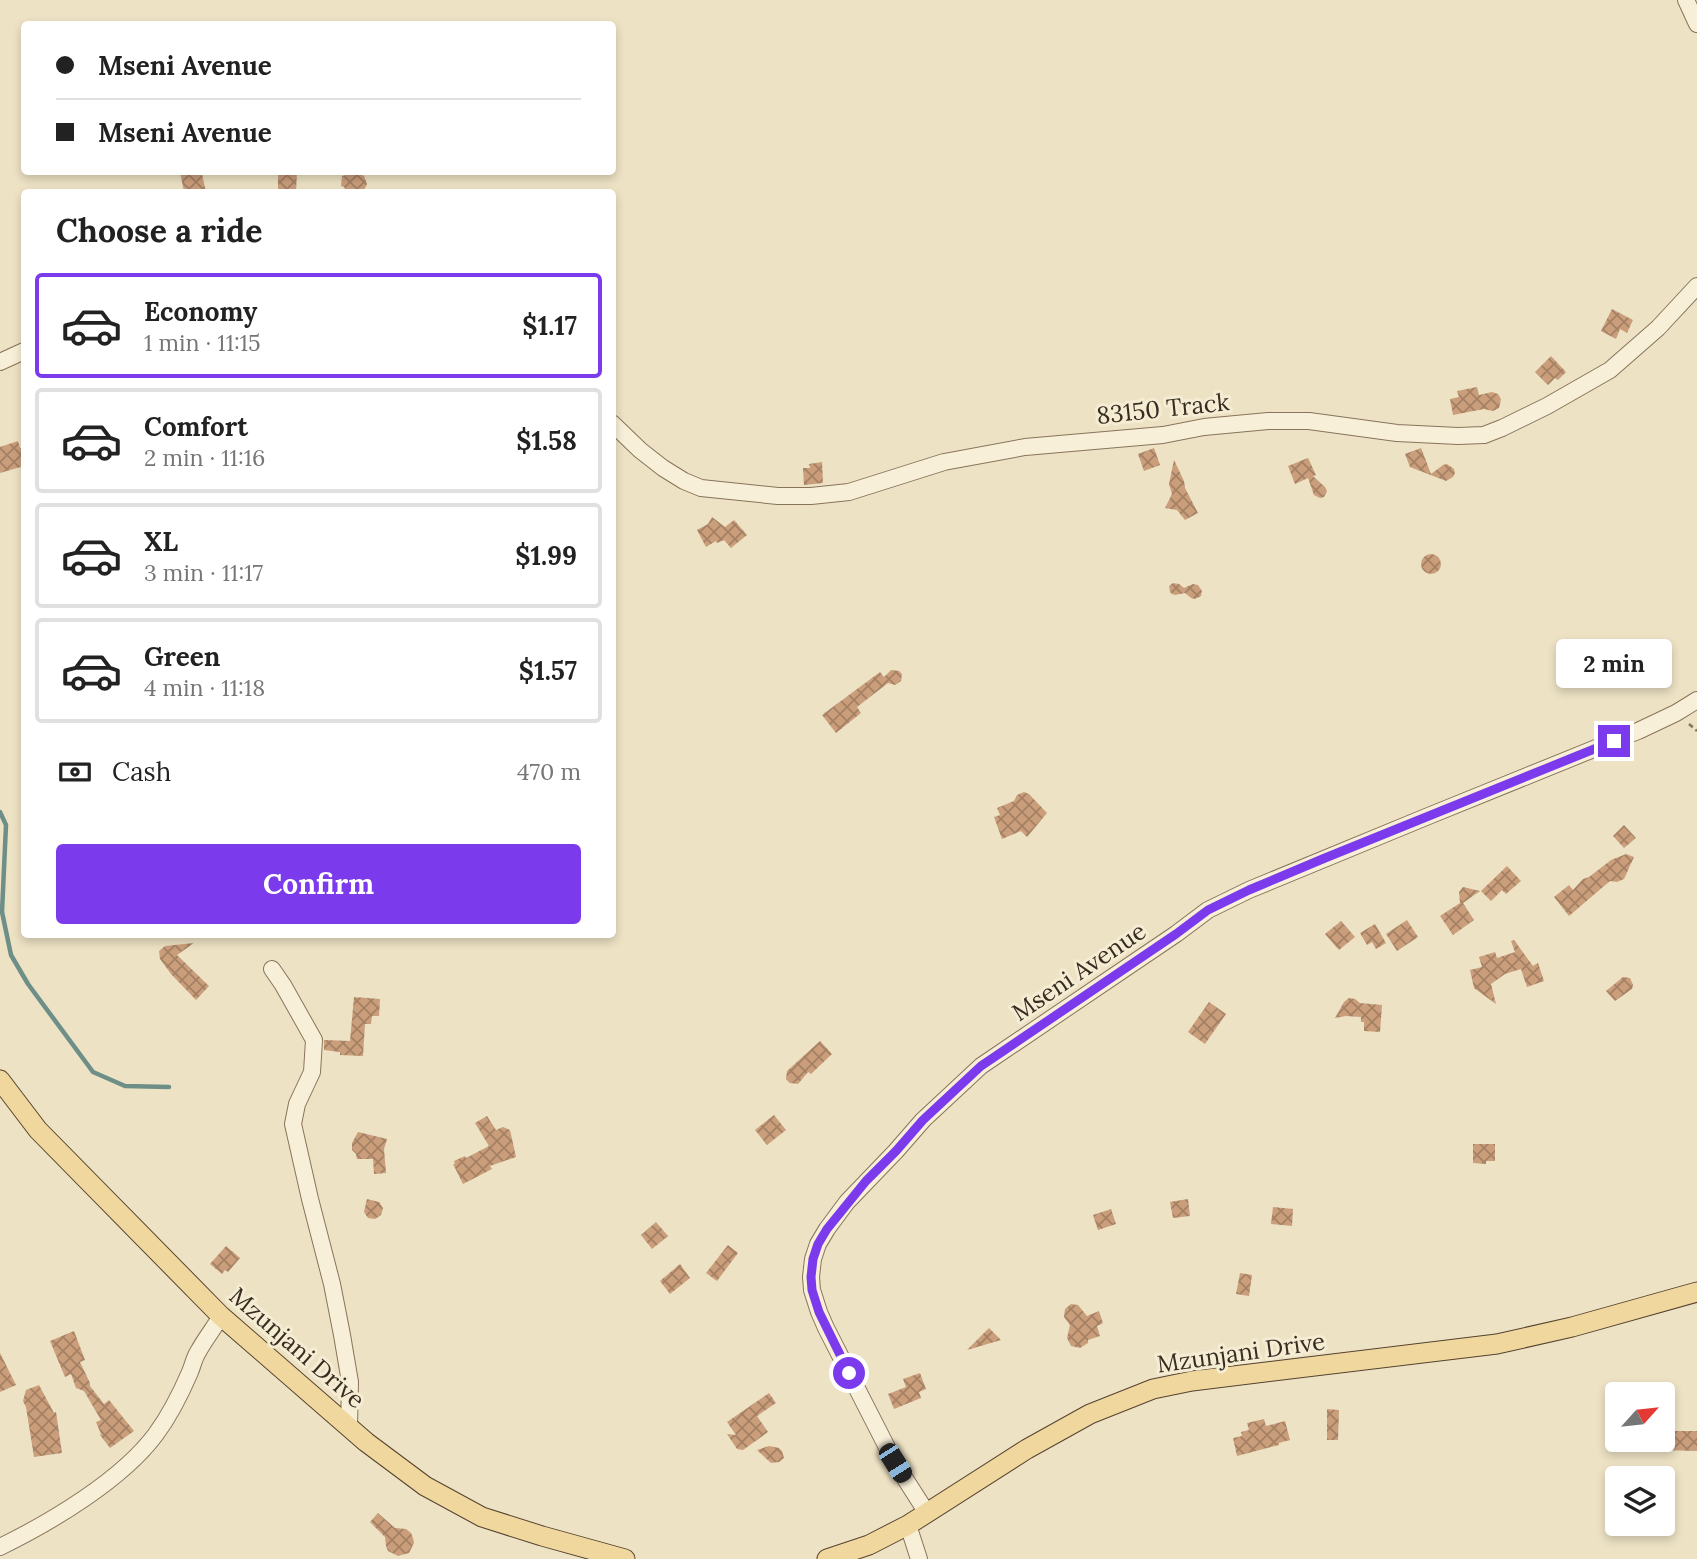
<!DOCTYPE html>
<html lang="en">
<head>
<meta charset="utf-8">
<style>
  body { margin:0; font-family:Lora,serif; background:#f2f2f2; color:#222; height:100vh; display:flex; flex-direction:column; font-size:26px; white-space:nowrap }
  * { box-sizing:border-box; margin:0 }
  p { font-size:23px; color:#767676 }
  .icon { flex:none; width:38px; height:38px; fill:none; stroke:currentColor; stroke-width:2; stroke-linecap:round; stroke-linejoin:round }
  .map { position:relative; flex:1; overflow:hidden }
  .panel { position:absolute; left:21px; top:189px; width:595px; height:749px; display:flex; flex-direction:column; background:#fff; border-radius:7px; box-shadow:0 4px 10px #0003 }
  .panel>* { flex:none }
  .banner { position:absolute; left:21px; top:21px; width:595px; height:154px; border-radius:7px; box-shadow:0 4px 10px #0003; display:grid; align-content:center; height:154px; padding:0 35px; background:#fff }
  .needle { width:46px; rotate:63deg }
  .tools { position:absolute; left:1605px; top:1382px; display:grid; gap:14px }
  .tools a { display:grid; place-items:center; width:70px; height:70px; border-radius:7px; background:#fff; box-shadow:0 4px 10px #0003; font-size:35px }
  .end { position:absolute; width:32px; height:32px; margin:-16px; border:9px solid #7c3aed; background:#fff; box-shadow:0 0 0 4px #fff }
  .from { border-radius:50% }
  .bubble { position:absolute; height:49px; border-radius:7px; background:#fff; box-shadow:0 4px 10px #0003; font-size:23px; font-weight:800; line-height:49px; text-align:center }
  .car { position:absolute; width:21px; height:42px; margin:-21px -10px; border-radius:9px; box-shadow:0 0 5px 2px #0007; background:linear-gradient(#222 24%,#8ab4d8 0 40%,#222 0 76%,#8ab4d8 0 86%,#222 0) }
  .banner b { display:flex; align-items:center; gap:24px; height:66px; font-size:26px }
  .banner b+b { border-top:2px solid #e0e0e0 }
  .banner i { width:18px; height:18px; background:#222 }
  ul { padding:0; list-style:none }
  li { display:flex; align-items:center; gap:21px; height:105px; margin:0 14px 10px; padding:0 21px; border:4px solid #e0e0e0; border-radius:7px }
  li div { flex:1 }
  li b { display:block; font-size:26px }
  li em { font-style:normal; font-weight:800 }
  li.on { border-color:#7c3aed }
  li>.icon { width:63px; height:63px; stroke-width:1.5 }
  h2 { padding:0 35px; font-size:32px; line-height:84px }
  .pay { display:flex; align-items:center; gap:18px; height:77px; padding:0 35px; font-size:26px }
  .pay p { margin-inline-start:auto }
  .button { display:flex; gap:14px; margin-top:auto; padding:14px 35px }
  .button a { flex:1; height:80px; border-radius:7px; background:#7c3aed; color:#fff; font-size:28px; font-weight:800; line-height:80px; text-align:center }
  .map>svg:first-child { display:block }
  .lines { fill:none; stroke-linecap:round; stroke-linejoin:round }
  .stream { stroke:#6d8f87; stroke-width:4.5 }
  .building { fill:url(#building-cross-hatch) }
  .minor-casing { stroke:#88745b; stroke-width:18 }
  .major-casing { stroke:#55422f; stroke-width:21 }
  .path { stroke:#88745b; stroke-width:2.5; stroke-dasharray:5 3.5; stroke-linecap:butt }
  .minor { stroke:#f8efd8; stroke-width:16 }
  .major { stroke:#efd79d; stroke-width:19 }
  .route { stroke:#7c3aed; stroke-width:9 }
  .labels { text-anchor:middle; stroke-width:6; stroke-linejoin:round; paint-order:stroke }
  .street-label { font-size:24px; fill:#382b1f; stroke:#f5ecd4 }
</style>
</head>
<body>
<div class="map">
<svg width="1697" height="1559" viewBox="0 0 1697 1559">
  <defs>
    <pattern id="building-cross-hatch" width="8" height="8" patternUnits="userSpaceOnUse" patternTransform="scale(1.75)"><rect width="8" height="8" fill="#ca9e7b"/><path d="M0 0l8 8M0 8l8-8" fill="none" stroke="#a58164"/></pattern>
  </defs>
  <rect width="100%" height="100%" fill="#ede2c4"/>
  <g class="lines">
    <polyline class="stream" points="0,812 6,825 2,912 11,955 28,984 93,1072 125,1086 169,1087"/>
  </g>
  <g class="building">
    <polygon points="180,172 199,172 199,175 202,174 206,192 184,192"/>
    <polygon points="278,172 297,172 296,192 278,192"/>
    <polygon points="357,172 364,176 367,184 363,192 347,192 344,187 341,186 342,176"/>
    <polygon points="1612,309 1633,320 1627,333 1620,329 1616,339 1601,331"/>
    <polygon points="1551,356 1566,372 1558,380 1555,378 1548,385 1535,372"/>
    <polygon points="1477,387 1479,395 1492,392 1498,394 1501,399 1499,408 1493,411 1484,409 1453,415 1450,399 1459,397 1457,391"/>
    <polygon points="18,441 20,448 24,447 24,466 0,473 0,447"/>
    <polygon points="1154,448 1160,465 1144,471 1138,454"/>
    <polygon points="1421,448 1431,474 1443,465 1447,464 1454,469 1455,473 1453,477 1446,481 1410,467 1405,454"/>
    <polygon points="1308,458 1316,475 1313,476 1325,487 1327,491 1324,497 1320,498 1314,495 1308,478 1295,484 1288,466"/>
    <polygon points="1174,460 1184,481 1185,488 1198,513 1185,520 1177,510 1165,508 1172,494 1169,484"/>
    <polygon points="822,462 823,483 804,485 803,468 810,468 809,464"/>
    <polygon points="712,517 725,527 734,520 747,535 731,548 724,540 717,543 716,541 706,547 697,530 708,524"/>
    <circle cx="1431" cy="564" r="10"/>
    <polygon points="1173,583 1179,584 1184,588 1193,584 1198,585 1202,591 1201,596 1195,599 1191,598 1185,593 1175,595 1172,594 1170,592 1169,586"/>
    <polygon points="891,670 899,671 902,674 901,681 895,685 888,683 857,707 861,713 836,733 822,715 880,672 884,677"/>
    <polygon points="1024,792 1029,794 1047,813 1027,837 1021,831 1002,839 994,817 1000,815 997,808 1014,801 1017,795"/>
    <polygon points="1624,825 1636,838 1624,848 1613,836"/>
    <polygon points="1626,854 1634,857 1624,879 1617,882 1610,881 1569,916 1554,897 1569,885 1573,890 1583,879 1589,877 1611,860"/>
    <polygon points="1507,866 1521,881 1506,894 1502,890 1491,901 1481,891"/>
    <polygon points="1463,887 1480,891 1463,903 1474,920 1453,935 1440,916 1460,903 1459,892"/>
    <polygon points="1407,920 1418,937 1397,951 1386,934"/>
    <polygon points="1341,921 1355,937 1339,950 1325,934"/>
    <polygon points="1375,924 1386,943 1376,949 1372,942 1367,945 1360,933"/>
    <polygon points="1514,940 1533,966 1538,963 1544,981 1527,987 1521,969 1505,974 1491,984 1496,1004 1474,988 1470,970 1482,967 1479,957 1495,952 1497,958 1515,952 1511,941"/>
    <polygon points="194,943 177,955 209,986 196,1000 171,974 160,959 159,951 165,946"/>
    <polygon points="1623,977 1630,978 1633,985 1632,989 1615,1001 1606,991"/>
    <polygon points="354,997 380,999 379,1016 372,1016 371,1024 365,1024 363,1056 340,1055 340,1052 324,1050 324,1040 350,1041"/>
    <polygon points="1349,998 1355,999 1360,1003 1382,1005 1380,1032 1364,1031 1364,1022 1361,1022 1361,1017 1346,1016 1335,1018 1344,1002"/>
    <polygon points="1209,1002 1226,1014 1205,1044 1188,1032"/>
    <polygon points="820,1041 832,1054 811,1074 808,1072 798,1084 790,1083 786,1079 787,1071"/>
    <polygon points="774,1115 786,1130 767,1145 755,1130"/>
    <polygon points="487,1116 496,1130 503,1127 510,1130 516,1157 490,1166 492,1169 463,1184 453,1164 455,1164 454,1161 465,1156 466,1158 489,1146 475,1123"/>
    <polygon points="358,1132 387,1139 384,1149 386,1173 374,1174 373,1159 357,1159 356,1154 352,1150 352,1143"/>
    <polygon points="1473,1144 1495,1144 1495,1161 1486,1161 1486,1164 1473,1163"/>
    <polygon points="367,1199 379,1202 383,1208 381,1215 375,1219 368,1218 364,1212"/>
    <polygon points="1188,1199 1190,1216 1173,1218 1170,1202"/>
    <polygon points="1273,1207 1293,1209 1292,1226 1271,1224"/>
    <polygon points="1111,1209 1116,1224 1098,1230 1093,1215"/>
    <polygon points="656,1222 668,1236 652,1249 641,1235"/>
    <polygon points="728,1245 738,1253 717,1281 706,1273"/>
    <polygon points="226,1246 240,1258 228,1272 225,1270 222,1274 210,1264"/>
    <polygon points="680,1264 690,1278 670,1294 660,1281"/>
    <polygon points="1240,1273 1252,1275 1249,1296 1236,1294"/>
    <polygon points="1071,1304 1078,1305 1087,1316 1099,1311 1103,1323 1097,1326 1100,1336 1088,1340 1088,1343 1080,1348 1071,1346 1067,1338 1070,1325 1064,1317 1065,1309"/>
    <polygon points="989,1328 1001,1340 967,1350"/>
    <polygon points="74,1331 85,1360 80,1362 90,1383 90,1386 104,1404 109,1400 134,1431 110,1448 100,1435 101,1434 96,1422 101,1420 84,1391 76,1388 71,1374 65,1377 50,1341"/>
    <polygon points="0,1353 16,1385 0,1392"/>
    <polygon points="920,1373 926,1389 919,1392 921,1398 894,1409 888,1394 906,1387 903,1379"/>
    <polygon points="39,1385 54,1413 56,1412 62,1453 34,1457 26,1407 23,1401 26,1390"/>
    <polygon points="769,1393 776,1403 757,1416 768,1432 743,1450 737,1449 727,1434 736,1435 727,1422"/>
    <polygon points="1327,1409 1339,1410 1338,1440 1327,1440"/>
    <polygon points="1264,1419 1266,1426 1285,1421 1290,1440 1279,1443 1279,1445 1237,1456 1233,1438 1242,1436 1241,1432 1249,1430 1247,1423"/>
    <polygon points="1662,1431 1697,1431 1697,1451 1662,1450"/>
    <polygon points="769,1446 779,1448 782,1451 784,1458 779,1462 771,1463 757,1450"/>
    <polygon points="378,1513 395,1528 406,1529 411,1533 413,1538 414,1543 409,1553 398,1556 388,1551 386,1546 385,1537 370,1522"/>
  </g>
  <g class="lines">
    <defs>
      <g id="minor">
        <polyline points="1686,0 1697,24"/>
        <polyline points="0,362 24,351"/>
        <polyline points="612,423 640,450 663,468 684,481 701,488 778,496 811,496 849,492 944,462 1025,447 1163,435 1204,427 1268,421 1309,421 1397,433 1458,436 1484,435 1502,428 1547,406 1610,370 1658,328 1697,286"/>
        <polyline points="272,969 283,985 314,1040 312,1072 297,1104 293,1124 310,1199 332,1284 342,1335 350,1382 349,1427"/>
        <polyline points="927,1513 895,1463 826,1328 819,1312 812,1290 811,1277 813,1259 818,1244 827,1229 847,1202 896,1151 923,1120 981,1066 1176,934 1208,910 1249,890 1426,817 1638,731 1676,713 1697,700"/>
        <polyline points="908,1525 919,1559"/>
        <path d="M0,1547c51,-25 122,-67 156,-113 14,-19 25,-41 34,-62 3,-7 4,-14 8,-20 7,-13 16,-24 23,-36"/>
      </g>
      <g id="major">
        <polyline points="0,1080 38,1130 221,1316 366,1442 425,1486 482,1517 542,1536 625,1559"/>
        <polyline points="827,1559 869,1545 908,1525 1027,1449 1090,1414 1153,1389 1192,1381 1497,1344 1572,1327 1697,1292"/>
      </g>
    </defs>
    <use href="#minor" class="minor-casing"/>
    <use href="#major" class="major-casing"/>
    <polyline class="path" points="1689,724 1697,731"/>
    <use href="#minor" class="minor"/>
    <use href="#major" class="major"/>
  </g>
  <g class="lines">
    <polyline class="route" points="849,1373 819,1312 812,1290 811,1277 813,1259 818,1244 827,1229 866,1181 896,1151 923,1120 981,1066 1176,934 1208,910 1249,890 1325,858 1614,741"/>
  </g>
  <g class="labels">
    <g class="street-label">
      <text transform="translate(1163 409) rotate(-6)" y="8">83150 Track</text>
      <text transform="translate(1079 972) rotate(-34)" y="8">Mseni Avenue</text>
      <text transform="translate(297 1348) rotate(41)" y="8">Mzunjani Drive</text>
      <text transform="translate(1241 1353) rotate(-8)" y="8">Mzunjani Drive</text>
    </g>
  </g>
</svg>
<div class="tools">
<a><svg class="needle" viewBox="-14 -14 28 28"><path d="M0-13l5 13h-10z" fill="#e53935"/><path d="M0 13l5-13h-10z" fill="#767676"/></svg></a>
<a><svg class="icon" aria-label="layers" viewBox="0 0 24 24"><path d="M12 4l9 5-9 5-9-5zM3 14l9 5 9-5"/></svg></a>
</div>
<i class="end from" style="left:849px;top:1373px"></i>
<i class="end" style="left:1614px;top:741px"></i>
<div class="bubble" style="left:1556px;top:639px;width:116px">2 min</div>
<i class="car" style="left:895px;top:1463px;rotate:148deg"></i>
<div class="banner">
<b><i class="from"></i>Mseni Avenue</b>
<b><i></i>Mseni Avenue</b>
</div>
<section class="panel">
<h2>Choose a ride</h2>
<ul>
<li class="on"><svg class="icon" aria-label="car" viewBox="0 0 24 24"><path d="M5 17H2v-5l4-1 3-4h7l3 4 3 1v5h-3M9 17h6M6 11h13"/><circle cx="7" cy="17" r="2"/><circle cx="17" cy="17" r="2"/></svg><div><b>Economy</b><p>1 min · 11:15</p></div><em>$1.17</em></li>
<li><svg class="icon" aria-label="car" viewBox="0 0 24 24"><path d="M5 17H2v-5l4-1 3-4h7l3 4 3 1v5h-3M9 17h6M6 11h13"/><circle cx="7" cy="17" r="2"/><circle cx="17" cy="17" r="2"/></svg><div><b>Comfort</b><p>2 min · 11:16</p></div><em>$1.58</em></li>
<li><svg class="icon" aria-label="car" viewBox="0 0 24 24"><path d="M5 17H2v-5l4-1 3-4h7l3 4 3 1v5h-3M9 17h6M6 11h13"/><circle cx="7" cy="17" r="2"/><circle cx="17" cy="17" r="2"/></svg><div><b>XL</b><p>3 min · 11:17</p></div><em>$1.99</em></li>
<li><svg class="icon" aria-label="car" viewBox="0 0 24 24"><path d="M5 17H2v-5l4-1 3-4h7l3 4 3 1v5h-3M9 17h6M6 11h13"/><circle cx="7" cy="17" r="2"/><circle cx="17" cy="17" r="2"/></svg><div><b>Green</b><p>4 min · 11:18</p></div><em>$1.57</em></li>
</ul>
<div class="pay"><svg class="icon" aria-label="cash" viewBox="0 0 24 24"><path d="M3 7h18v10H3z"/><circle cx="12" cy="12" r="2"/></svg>Cash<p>470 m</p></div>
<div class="button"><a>Confirm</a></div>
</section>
</div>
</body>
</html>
